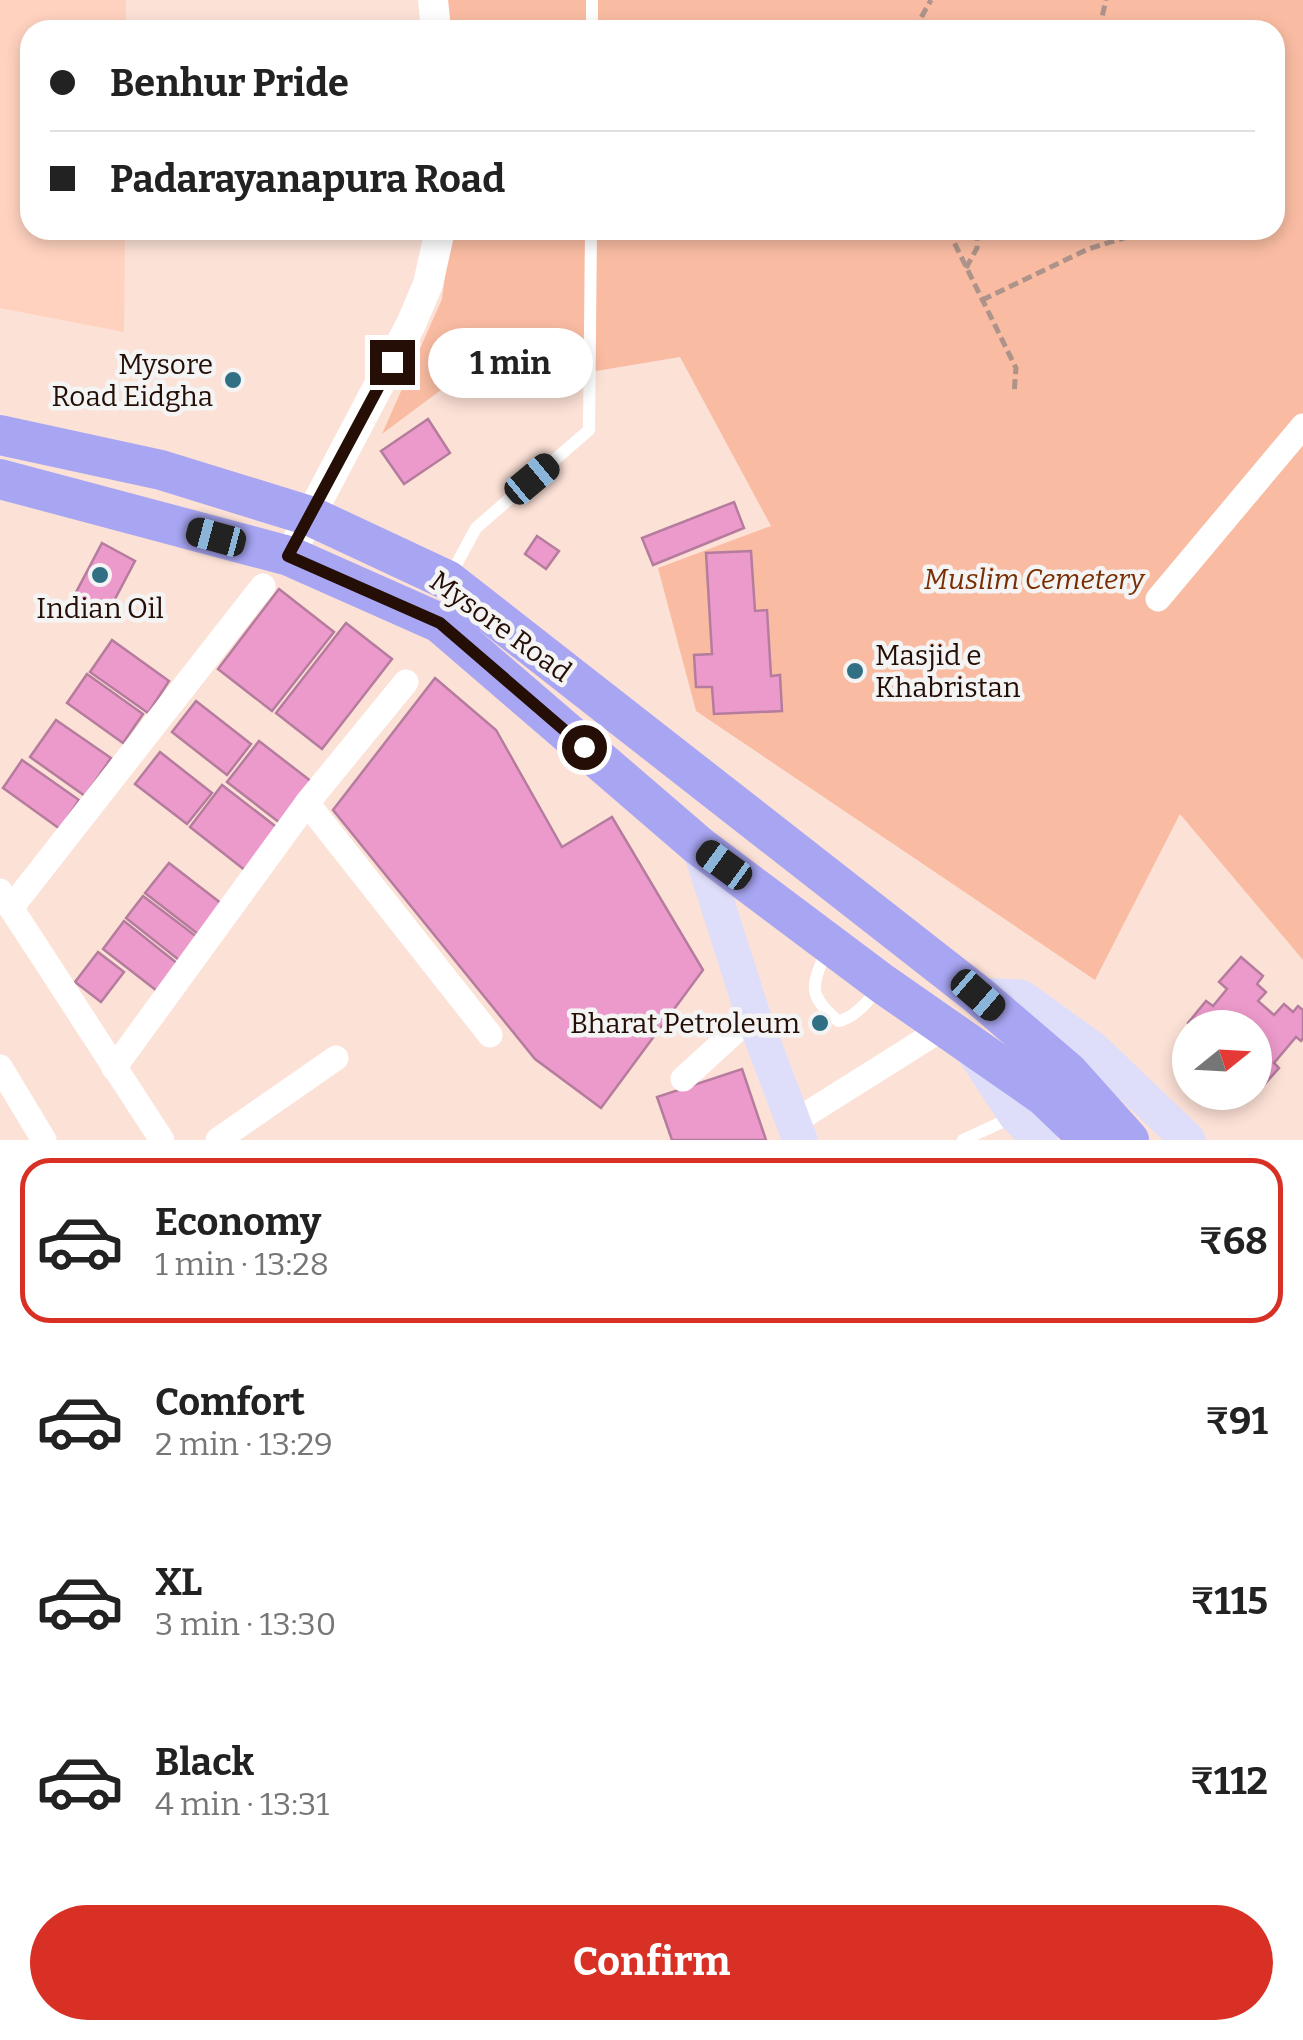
<!DOCTYPE html>
<html lang="en">
<head>
<meta charset="utf-8">
<style>
  body { margin:0; font-family:Bitter,serif; background:#f6f6f6; color:#222; height:100vh; display:flex; flex-direction:column; font-size:38px; white-space:nowrap }
  * { box-sizing:border-box; margin:0 }
  p { font-size:32px; color:#767676 }
  .icon { flex:none; width:55px; height:55px; fill:none; stroke:currentColor; stroke-width:2; stroke-linecap:round; stroke-linejoin:round }
  .map { position:relative; height:1140px; overflow:hidden }
  .sheet { display:flex; flex-direction:column; background:#fff; flex:1 }
  .sheet>* { flex:none }
  .hud { position:absolute; left:20px; top:20px; width:1265px; height:220px; border-radius:30px; box-shadow:0 5px 15px #0003; display:grid; align-content:center; height:220px; padding:0 30px; background:#fff }
  .needle { width:65px; rotate:72deg }
  .controls { position:absolute; left:1172px; top:1010px; display:grid; gap:20px }
  .controls a { display:grid; place-items:center; width:100px; height:100px; border-radius:50%; background:#fff; box-shadow:0 5px 15px #0003; font-size:50px }
  .end { position:absolute; width:45px; height:45px; margin:-22px; border:12px solid #250e05; background:#fff; box-shadow:0 0 0 5px #fff }
  .from { border-radius:50% }
  .bubble { position:absolute; height:70px; border-radius:35px; background:#fff; box-shadow:0 5px 15px #0003; font-size:32px; font-weight:700; line-height:70px; text-align:center }
  .car { position:absolute; width:30px; height:60px; margin:-30px -15px; border-radius:12px; box-shadow:0 0 8px 2px #0007; background:linear-gradient(#222 24%,#8ab4d8 0 40%,#222 0 76%,#8ab4d8 0 86%,#222 0) }
  .hud b { display:flex; align-items:center; gap:35px; height:95px; font-size:38px }
  .hud b+b { border-top:2px solid #e0e0e0 }
  .hud i { width:25px; height:25px; background:#222 }
  ul { padding:18px 0 0; list-style:none }
  li { display:flex; align-items:center; gap:30px; height:165px; margin:0 20px 15px; padding:0 10px; border:5px solid transparent; border-radius:30px }
  li div { flex:1 }
  li b { display:block; font-size:38px }
  li em { font-style:normal; font-weight:700 }
  li.active { border-color:#d93025 }
  li>.icon { width:90px; height:90px; stroke-width:1.5 }
  .primary-button { display:flex; gap:20px; margin-top:auto; padding:20px 30px }
  .primary-button a { flex:1; height:115px; border-radius:60px; background:#d93025; color:#fff; font-size:40px; font-weight:700; line-height:115px; text-align:center }
  .map>svg:first-child { display:block }
  .built { fill:#ffd2bf }
  .green { fill:#f9bca2 }
  .building { fill:#ec9acb; stroke:#b57c9e; stroke-width:2.5 }
  .lines { fill:none; stroke-linecap:round; stroke-linejoin:round }
  .path { stroke:#ad9389; stroke-width:5; stroke-dasharray:10 5; stroke-linecap:butt }
  .service { stroke:#fff; stroke-width:12 }
  .minor { stroke:#fff; stroke-width:25 }
  .tertiary { stroke:#fff; stroke-width:30 }
  .secondary { stroke:#dfdefa; stroke-width:35 }
  .trunk { stroke:#a8a6f3; stroke-width:40 }
  .route { stroke:#250e05; stroke-width:12 }
  .poi-dot { fill:#316f85; stroke:#f4f4f4; stroke-width:4 }
  .labels { text-anchor:middle; stroke-width:9; stroke-linejoin:round; paint-order:stroke }
  .poi-label { font-size:28px; fill:#250e05; stroke:#f4f4f4; text-anchor:end }
  .park-label { font-size:28px; font-style:italic; fill:#7a2d02; stroke:#f4f4f4 }
  .street-label { font-size:28px; fill:#250e05; stroke:#f4f4f4 }
</style>
</head>
<body>
<div class="map">
<svg width="1303" height="1140" viewBox="0 0 1303 1140">
  <rect width="100%" height="100%" fill="#fce1d6"/>
  <polygon class="built" points="0,0 126,0 126,30 30,30 30,230 125,230 124,332 0,308"/>
  <polygon class="green" points="442,0 1303,0 1303,960 1180,814 1095,980 696,711 658,568 771,526 680,357 560,377 538,385 516,353 477,379 469,369 382,434 442,299 451,230 1275,230 1275,30 447,30"/>
  <g class="building">
    <polygon points="428,419 450,453 404,484 381,451"/>
    <polygon points="734,502 744,528 653,565 642,538"/>
    <polygon points="537,536 559,551 546,569 525,554"/>
    <polygon points="102,543 135,561 106,616 73,598"/>
    <polygon points="751,551 755,611 767,610 771,676 780,675 782,711 714,714 712,687 696,687 694,655 712,654 706,553"/>
    <polygon points="279,589 334,632 272,711 218,669"/>
    <polygon points="346,623 392,659 322,749 276,713"/>
    <polygon points="112,640 169,681 148,713 90,672"/>
    <polygon points="87,674 143,714 123,743 67,703"/>
    <polygon points="435,678 496,730 562,847 612,817 703,970 601,1108 535,1059 333,810"/>
    <polygon points="196,701 251,744 227,775 172,732"/>
    <polygon points="56,720 111,758 85,796 30,757"/>
    <polygon points="259,741 312,782 280,823 227,782"/>
    <polygon points="160,752 212,793 187,824 135,784"/>
    <polygon points="22,760 79,800 60,829 3,788"/>
    <polygon points="222,785 279,829 246,871 190,827"/>
    <polygon points="169,863 222,904 198,934 145,893"/>
    <polygon points="143,896 197,937 179,960 126,918"/>
    <polygon points="124,921 178,964 157,991 103,949"/>
    <polygon points="98,952 124,972 101,1002 75,982"/>
    <polygon points="1241,957 1263,976 1257,984 1266,992 1258,1001 1274,1015 1284,1004 1293,1012 1298,1006 1303,1010 1303,1038 1301,1041 1296,1037 1274,1063 1279,1068 1264,1085 1255,1077 1255,1028 1193,1028 1188,1023 1206,1001 1213,1006 1227,989 1219,982"/>
    <polygon points="742,1069 766,1140 672,1140 657,1097"/>
  </g>
  <g class="lines">
    <g class="path">
      <polyline points="1100,25 1110,30"/>
      <polyline points="914,30 931,0"/>
      <polyline points="1099,30 1106,0"/>
      <polyline points="948,230 1016,368 1014,394"/>
      <polyline points="966,268 977,248 977,230"/>
      <polyline points="982,300 1088,249 1150,230"/>
    </g>
    <g class="service">
      <polyline points="592,30 592,0"/>
      <polyline points="449,578 476,528 589,430 591,230"/>
      <path d="M827,950c-15,35 -21,44 11,71 18,-3 31,-22 43,-35"/>
      <polyline points="963,1140 1013,1117"/>
    </g>
    <g class="minor">
      <polyline points="1158,599 1303,426"/>
      <polyline points="307,803 490,1035"/>
      <polyline points="0,891 162,1140"/>
      <polyline points="11,908 263,586"/>
      <polyline points="0,1067 44,1140"/>
      <polyline points="114,1068 307,803 406,682"/>
      <polyline points="683,1079 753,1015"/>
      <polyline points="794,1122 945,1027"/>
      <polyline points="218,1140 336,1058"/>
    </g>
    <g class="tertiary">
      <polyline points="433,0 436,30"/>
      <polyline points="289,556 411,324 428,284 440,230"/>
    </g>
    <g class="secondary">
      <polyline points="699,846 753,1015 800,1140"/>
      <polyline points="978,995 1021,997 1093,1049 1188,1140"/>
      <polyline points="972,1049 1016,1116 1040,1140"/>
    </g>
    <g class="trunk">
      <polyline points="0,435 161,470 310,516 447,580 978,995 1069,1073 1129,1140"/>
      <polyline points="0,479 289,556 440,623 699,846 883,984 1044,1096 1090,1140"/>
    </g>
  </g>
  <g class="lines">
    <polyline class="route" points="392,362 288,556 440,623 584,747"/>
  </g>
  <g class="poi-dot">
    <circle cx="233" cy="380" r="10"/>
    <circle cx="100" cy="575" r="10"/>
    <circle cx="855" cy="671" r="10"/>
    <circle cx="820" cy="1023" r="10"/>
  </g>
  <g class="labels">
    <g class="poi-label">
      <text x="213" y="374">Mysore<tspan x="213" dy="32">Road Eidgha</tspan></text>
      <text x="100" y="618" text-anchor="middle">Indian Oil</text>
      <text x="875" y="665" text-anchor="start">Masjid e<tspan x="875" dy="32">Khabristan</tspan></text>
      <text x="800" y="1033">Bharat Petroleum</text>
    </g>
    <g class="park-label">
      <text x="1034" y="589">Muslim Cemetery</text>
    </g>
    <g class="street-label">
      <text transform="translate(501 626) rotate(36)" y="10">Mysore Road</text>
    </g>
  </g>
</svg>
<div class="controls">
<a><svg class="needle" viewBox="-14 -14 28 28"><path d="M0-13l5 13h-10z" fill="#e53935"/><path d="M0 13l5-13h-10z" fill="#767676"/></svg></a>
</div>
<i class="end from" style="left:584px;top:747px"></i>
<i class="end" style="left:392px;top:362px"></i>
<div class="bubble" style="left:428px;top:328px;width:165px">1 min</div>
<i class="car" style="left:532px;top:479px;rotate:50deg"></i>
<i class="car" style="left:216px;top:537px;rotate:285deg"></i>
<i class="car" style="left:724px;top:865px;rotate:306deg"></i>
<i class="car" style="left:978px;top:995px;rotate:131deg"></i>
<div class="hud">
<b><i class="from"></i>Benhur Pride</b>
<b><i></i>Padarayanapura Road</b>
</div>
</div>
<section class="sheet">
<ul>
<li class="active"><svg class="icon" aria-label="car" viewBox="0 0 24 24"><path d="M5 17H2v-5l4-1 3-4h7l3 4 3 1v5h-3M9 17h6M6 11h13"/><circle cx="7" cy="17" r="2"/><circle cx="17" cy="17" r="2"/></svg><div><b>Economy</b><p>1 min · 13:28</p></div><em>₹68</em></li>
<li><svg class="icon" aria-label="car" viewBox="0 0 24 24"><path d="M5 17H2v-5l4-1 3-4h7l3 4 3 1v5h-3M9 17h6M6 11h13"/><circle cx="7" cy="17" r="2"/><circle cx="17" cy="17" r="2"/></svg><div><b>Comfort</b><p>2 min · 13:29</p></div><em>₹91</em></li>
<li><svg class="icon" aria-label="car" viewBox="0 0 24 24"><path d="M5 17H2v-5l4-1 3-4h7l3 4 3 1v5h-3M9 17h6M6 11h13"/><circle cx="7" cy="17" r="2"/><circle cx="17" cy="17" r="2"/></svg><div><b>XL</b><p>3 min · 13:30</p></div><em>₹115</em></li>
<li><svg class="icon" aria-label="car" viewBox="0 0 24 24"><path d="M5 17H2v-5l4-1 3-4h7l3 4 3 1v5h-3M9 17h6M6 11h13"/><circle cx="7" cy="17" r="2"/><circle cx="17" cy="17" r="2"/></svg><div><b>Black</b><p>4 min · 13:31</p></div><em>₹112</em></li>
</ul>
<div class="primary-button"><a>Confirm</a></div>
</section>
</body>
</html>
